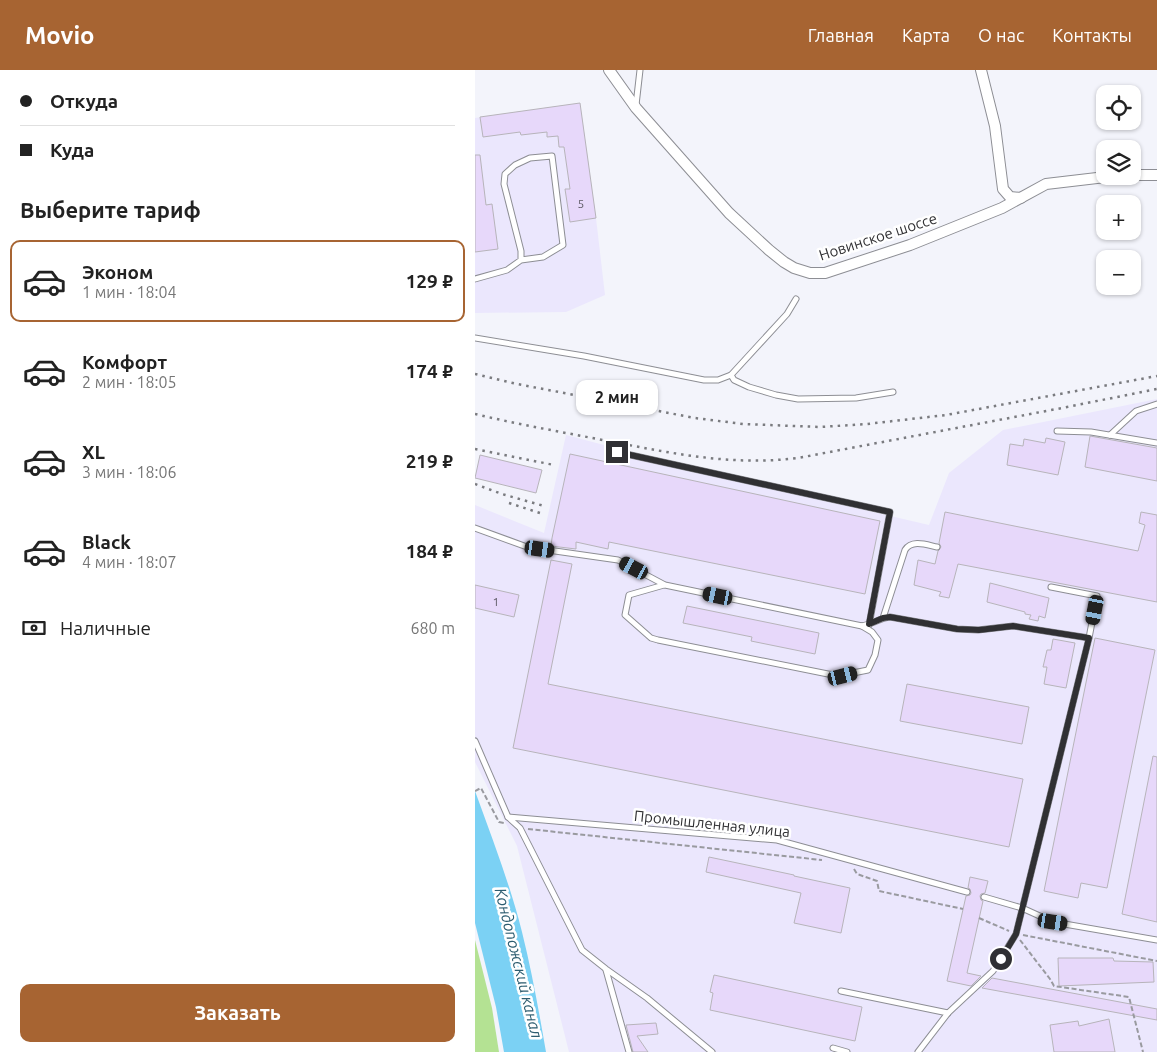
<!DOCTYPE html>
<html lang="ru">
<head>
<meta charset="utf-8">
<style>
  body { margin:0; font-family:Ubuntu,sans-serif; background:#f2f2f2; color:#222; height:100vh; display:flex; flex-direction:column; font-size:19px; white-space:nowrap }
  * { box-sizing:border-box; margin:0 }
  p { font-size:16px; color:#767676 }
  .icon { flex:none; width:28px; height:28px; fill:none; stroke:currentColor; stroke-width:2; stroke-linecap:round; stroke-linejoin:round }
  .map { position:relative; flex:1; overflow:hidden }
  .details { display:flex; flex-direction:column; background:#fff; width:475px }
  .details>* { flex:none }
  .top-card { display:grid; align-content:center; height:110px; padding:0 20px; background:#fff }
  .controls { position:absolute; left:621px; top:15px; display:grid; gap:10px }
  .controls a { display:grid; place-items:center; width:45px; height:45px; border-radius:10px; background:#fff; box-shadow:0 1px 4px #0004; font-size:25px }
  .end { position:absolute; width:22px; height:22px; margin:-11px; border:6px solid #303033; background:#fff; box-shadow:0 0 0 2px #fff }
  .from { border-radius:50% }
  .bubble { position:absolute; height:35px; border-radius:10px; background:#fff; box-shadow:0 1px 4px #0004; font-size:16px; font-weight:700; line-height:35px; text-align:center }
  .car { position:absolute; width:15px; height:30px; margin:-15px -8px; border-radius:6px; box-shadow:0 0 4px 1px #0007; background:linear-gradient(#222 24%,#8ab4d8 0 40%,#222 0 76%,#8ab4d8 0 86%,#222 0) }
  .top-card b { display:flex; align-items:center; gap:18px; height:48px; font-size:19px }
  .top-card b+b { border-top:1px solid #e0e0e0 }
  .top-card i { width:12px; height:12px; background:#222 }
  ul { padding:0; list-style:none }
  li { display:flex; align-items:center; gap:15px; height:82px; margin:0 10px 8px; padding:0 10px; border:2px solid transparent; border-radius:10px }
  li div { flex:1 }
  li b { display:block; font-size:19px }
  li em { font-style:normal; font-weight:700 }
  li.active { border-color:#a76432 }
  li>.icon { width:45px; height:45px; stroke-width:1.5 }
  h2 { padding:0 20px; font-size:22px; line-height:60px }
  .pay { display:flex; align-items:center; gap:12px; height:55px; padding:0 20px; font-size:19px }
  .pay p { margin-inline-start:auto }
  .cta { display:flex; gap:10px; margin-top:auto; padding:10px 20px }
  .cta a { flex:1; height:58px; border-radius:10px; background:#a76432; color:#fff; font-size:20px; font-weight:700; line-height:58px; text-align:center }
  header { display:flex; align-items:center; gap:30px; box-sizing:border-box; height:70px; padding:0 25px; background:#a76432; color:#fff }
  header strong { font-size:24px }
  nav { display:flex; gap:28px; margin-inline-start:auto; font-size:18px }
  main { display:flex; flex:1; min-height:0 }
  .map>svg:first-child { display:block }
  .industrial { fill:#ebe7fd }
  .green { fill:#b4e293 }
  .water { fill:#7bd1f4 }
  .building { fill:#e7d8fa; stroke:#b7b4ba }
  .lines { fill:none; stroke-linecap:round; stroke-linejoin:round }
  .service-casing { stroke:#8d8e94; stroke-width:7 }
  .minor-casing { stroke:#8d8e94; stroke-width:12 }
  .path { stroke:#999a9f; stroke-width:2; stroke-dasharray:5 2.5; stroke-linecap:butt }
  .service { stroke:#fff; stroke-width:5 }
  .minor { stroke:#fff; stroke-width:10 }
  .rail { stroke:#7a7b7f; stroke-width:2.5; stroke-dasharray:2.5 5; stroke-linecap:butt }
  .route { stroke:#303033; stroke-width:6 }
  .labels { text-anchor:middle; stroke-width:5; stroke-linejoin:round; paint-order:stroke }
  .number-label { font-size:12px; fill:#5e5a65 }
  .street-label { font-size:15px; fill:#303033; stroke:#fff }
  .water-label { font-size:16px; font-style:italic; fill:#2d5d70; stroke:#fff }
</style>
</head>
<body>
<header>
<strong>Movio</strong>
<nav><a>Главная</a><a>Карта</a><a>О нас</a><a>Контакты</a></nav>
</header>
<main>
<section class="details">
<div class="top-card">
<b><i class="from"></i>Откуда</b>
<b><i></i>Куда</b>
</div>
<h2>Выберите тариф</h2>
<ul>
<li class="active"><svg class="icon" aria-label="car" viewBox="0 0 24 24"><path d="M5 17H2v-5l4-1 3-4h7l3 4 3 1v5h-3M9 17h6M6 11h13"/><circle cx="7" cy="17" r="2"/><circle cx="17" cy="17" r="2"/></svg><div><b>Эконом</b><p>1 мин · 18:04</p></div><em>129 ₽</em></li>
<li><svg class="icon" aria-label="car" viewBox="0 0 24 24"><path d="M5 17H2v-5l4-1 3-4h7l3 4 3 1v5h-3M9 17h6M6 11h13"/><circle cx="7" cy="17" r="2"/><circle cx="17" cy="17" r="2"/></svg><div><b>Комфорт</b><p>2 мин · 18:05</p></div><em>174 ₽</em></li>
<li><svg class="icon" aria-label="car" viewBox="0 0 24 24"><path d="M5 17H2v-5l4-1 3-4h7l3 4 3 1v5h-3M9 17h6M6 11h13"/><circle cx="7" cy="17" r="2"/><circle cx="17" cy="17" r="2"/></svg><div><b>XL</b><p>3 мин · 18:06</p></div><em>219 ₽</em></li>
<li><svg class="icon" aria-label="car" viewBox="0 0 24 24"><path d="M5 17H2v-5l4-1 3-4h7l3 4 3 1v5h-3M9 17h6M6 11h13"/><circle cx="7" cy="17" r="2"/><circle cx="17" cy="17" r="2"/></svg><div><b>Black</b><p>4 мин · 18:07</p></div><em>184 ₽</em></li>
</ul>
<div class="pay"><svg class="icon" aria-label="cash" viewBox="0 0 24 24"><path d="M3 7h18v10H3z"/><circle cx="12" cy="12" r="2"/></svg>Наличные<p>680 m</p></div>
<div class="cta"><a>Заказать</a></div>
</section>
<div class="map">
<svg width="682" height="982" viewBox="0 0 682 982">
  <rect width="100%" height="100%" fill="#f3f4fb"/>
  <g class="industrial">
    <polygon points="105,33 121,148 130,225 91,242 0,243 0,48"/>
    <polygon points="682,329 682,982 94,982 42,776 0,692 0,435 69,463 91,365 270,412 454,455 474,403 528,360"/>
  </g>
  <polygon class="green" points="0,870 17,938 24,982 0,982"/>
  <path class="water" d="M0,721c17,47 35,93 47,141 10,40 17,80 24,120h-42l-8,-45 -21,-84z"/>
  <g class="building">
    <polygon points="105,33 121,148 95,152 90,119 95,119 89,77 84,77 83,66 72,67 72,62 46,65 45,62 8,67 5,47"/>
    <polygon points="0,85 5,85 11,135 17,134 23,179 0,182"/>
    <polygon points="615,366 682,378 682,411 610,397"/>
    <polygon points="571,368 590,372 583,405 532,395 535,374 548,376 549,369 570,373"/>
    <polygon points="95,384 405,451 390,524 134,472 133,479 101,472 101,479 76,476 77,468"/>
    <polygon points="5,385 67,400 61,423 0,408"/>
    <polygon points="470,442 663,481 670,455 664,453 666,442 682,445 682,532 483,494 474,528 464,526 466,522 439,515 443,490 460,494 463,481 466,477 464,473"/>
    <polygon points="76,490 97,494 73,614 548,709 534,777 38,678"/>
    <polygon points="515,513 574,528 570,548 564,546 563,551 554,549 556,545 550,544 550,542 512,532"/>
    <polygon points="0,515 44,525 39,547 0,538"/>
    <polygon points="212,536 344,563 340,584 276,571 277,567 208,553"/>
    <polygon points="620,568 680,580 632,818 606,813 603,828 569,821"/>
    <polygon points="578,569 600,573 591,618 569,614 572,597 568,597 572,580 576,580"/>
    <polygon points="432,614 554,637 547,674 425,651"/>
    <polygon points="678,686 682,687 682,852 647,844"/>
    <polygon points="234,787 319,805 319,806 375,818 366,863 319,853 326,823 231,802"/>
    <polygon points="495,807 513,811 510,823 506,824 505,826 506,830 508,831 492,903 506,906 496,916 472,911 491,826 495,825 496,823 495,819 493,818"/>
    <polygon points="583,888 638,888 639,891 678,892 679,912 584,916"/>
    <polygon points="239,905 387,937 380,971 235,940 238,923 235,922"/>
    <polygon points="517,908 682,939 682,950 507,918"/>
    <polygon points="634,949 640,982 579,982 575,955 603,951 604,956"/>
    <polygon points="181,953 183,964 162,966 173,982 158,982 151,955"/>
  </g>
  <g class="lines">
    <defs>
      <g id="service">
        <polyline points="161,35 165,0"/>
        <polyline points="0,209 32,200 46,190 68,187 88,175 77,86 55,88 40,95 30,104 29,114 46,181 46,190"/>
        <polyline points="321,229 312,244 256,305 259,310 274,317 301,325 323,329 381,328 418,322"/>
        <polyline points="0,268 109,286 229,310 243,310 256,305"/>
        <polyline points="582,361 616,362 682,373"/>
        <polyline points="635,365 661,341 682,334"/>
        <polyline points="142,382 415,442 394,555"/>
        <path d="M0,458l52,19 91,13 47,25 197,41c10,-2 18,-8 28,-9l67,12 21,1 35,-4 76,12"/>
        <polyline points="189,515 154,525 150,545 176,568 183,570 363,606 393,600 400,585 403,570 397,562 387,556"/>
        <path d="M408,548l22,-68c7,-11 22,-5 32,-3"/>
        <polyline points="0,671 33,747 45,758 107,880 131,899 172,928 237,982"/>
        <polyline points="33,747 302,770 492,822"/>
        <polyline points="509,827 547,838 578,852 682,870"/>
        <polyline points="131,900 154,982"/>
        <polyline points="366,921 473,943"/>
        <polyline points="358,978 372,982"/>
        <polyline points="443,982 473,943 518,901 541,864 614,568 622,526 576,517"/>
      </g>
      <g id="minor">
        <polyline points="134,0 161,38 254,143 294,180 309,192 319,198 335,203 350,203 435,175 527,138 571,114 639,106"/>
        <polyline points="506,0 520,56 528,119 535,127 546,128"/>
        <polyline points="658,105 682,105"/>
      </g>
    </defs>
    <use href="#service" class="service-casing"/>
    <use href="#minor" class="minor-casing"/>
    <g class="path">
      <polyline points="0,721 6,718 24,752 29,753"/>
      <polyline points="53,759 347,790"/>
      <polyline points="379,799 382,804 402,811 404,821 488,839"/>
      <polyline points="504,848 534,861"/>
      <polyline points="548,865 682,891"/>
      <polyline points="545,870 575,909 579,916 654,927 668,982"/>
    </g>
    <use href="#service" class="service"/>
    <use href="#minor" class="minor"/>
    <g class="rail">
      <polyline points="0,304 42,314 220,348 268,354 345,357 392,354 471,345 682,306"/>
      <path d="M0,344c46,11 92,19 138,28 63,12 120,24 185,16l264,-50 95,-19"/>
      <polyline points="0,379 79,395"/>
      <polyline points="0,414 27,424 69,436"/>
      <polyline points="34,433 68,444"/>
    </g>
  </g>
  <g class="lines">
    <polyline class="route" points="142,382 415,442 394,554 408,548 415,547 482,559 504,560 538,556 614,568 541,864 526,889"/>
  </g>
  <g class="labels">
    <g class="number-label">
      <text x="106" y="138">5</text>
      <text x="21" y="536">1</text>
    </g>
    <g class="street-label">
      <text transform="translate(403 167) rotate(-18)" y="5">Новинское шоссе</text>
      <text transform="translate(237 754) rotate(6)" y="5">Промышленная улица</text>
    </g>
    <g class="water-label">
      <text transform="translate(44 893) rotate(76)" y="6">Кондопожский канал</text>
    </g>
  </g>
</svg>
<div class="controls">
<a><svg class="icon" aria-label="locate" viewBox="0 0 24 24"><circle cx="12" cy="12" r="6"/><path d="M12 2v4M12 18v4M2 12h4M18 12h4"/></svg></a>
<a><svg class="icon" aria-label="layers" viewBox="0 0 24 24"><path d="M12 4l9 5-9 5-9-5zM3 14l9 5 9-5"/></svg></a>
<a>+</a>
<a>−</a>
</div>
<i class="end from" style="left:526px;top:889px"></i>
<i class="end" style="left:142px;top:382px"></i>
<div class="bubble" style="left:101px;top:310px;width:82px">2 мин</div>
<i class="car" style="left:65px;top:479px;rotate:98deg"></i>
<i class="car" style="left:159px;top:498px;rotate:298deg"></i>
<i class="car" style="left:243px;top:526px;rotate:282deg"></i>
<i class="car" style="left:620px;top:540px;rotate:191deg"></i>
<i class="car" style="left:368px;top:606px;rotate:76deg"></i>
<i class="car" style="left:578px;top:852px;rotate:99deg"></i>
</div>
</main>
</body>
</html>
